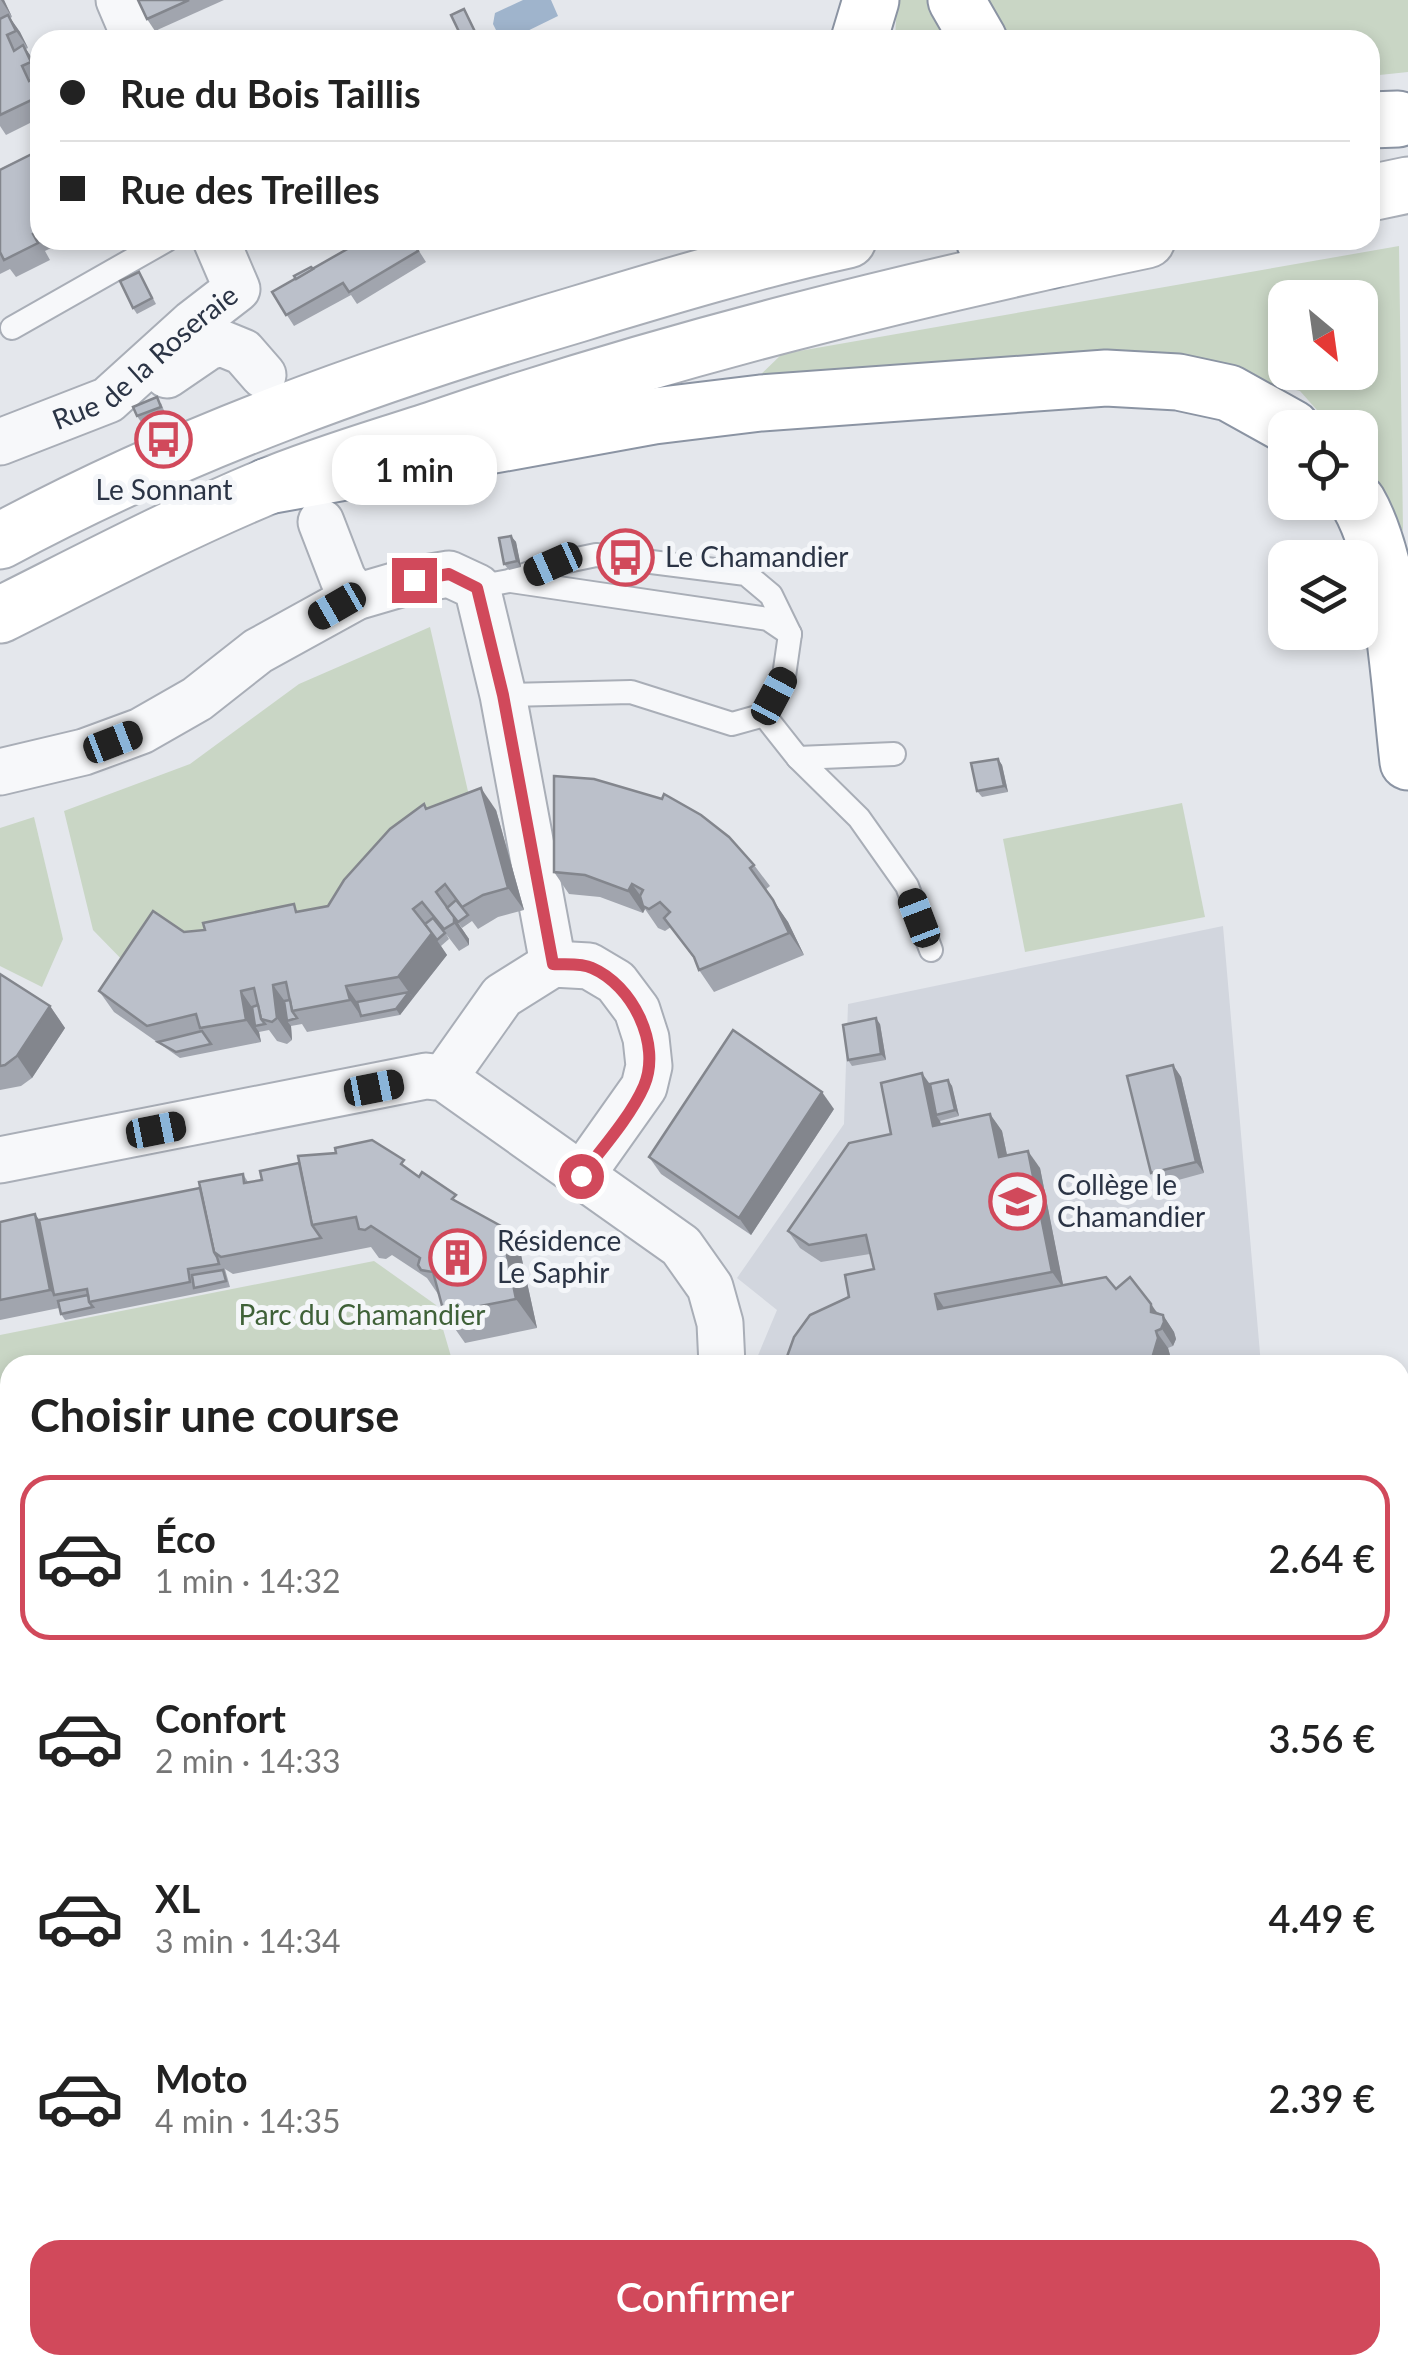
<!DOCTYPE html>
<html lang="fr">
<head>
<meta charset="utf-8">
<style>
  body { margin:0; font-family:Lato,sans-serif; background:#f2f2f2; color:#222; height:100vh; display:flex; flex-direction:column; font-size:38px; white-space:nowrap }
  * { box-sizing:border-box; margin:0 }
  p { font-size:32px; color:#767676 }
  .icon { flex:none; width:55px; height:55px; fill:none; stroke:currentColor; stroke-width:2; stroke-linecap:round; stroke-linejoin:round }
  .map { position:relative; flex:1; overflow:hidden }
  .side { position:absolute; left:0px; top:1355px; width:1410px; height:1020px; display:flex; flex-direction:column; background:#fff; border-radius:30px 30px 0 0; box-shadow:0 5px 15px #0003 }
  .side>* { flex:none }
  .hud { position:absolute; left:30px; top:30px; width:1350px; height:220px; border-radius:30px; box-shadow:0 5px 15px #0003; display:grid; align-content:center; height:220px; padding:0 30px; background:#fff }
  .needle { width:65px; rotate:151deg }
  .fabs { position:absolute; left:1268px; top:280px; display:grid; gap:20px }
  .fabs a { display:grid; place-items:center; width:110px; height:110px; border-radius:20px; background:#fff; box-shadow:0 5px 15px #0003; font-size:50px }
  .end { position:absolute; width:45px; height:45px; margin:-22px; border:12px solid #d1495b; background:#fff; box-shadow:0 0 0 5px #fff }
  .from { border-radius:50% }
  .bubble { position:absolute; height:70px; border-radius:30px; background:#fff; box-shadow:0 5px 15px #0003; font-size:32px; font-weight:600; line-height:70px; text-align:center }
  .car { position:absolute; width:30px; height:60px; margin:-30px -15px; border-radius:12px; box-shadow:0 0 8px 2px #0007; background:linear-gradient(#222 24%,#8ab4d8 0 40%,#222 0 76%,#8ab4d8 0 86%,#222 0) }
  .hud b { display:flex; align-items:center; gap:35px; height:95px; font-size:38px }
  .hud b+b { border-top:2px solid #e0e0e0 }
  .hud i { width:25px; height:25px; background:#222 }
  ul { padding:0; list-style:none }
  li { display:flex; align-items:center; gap:30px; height:165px; margin:0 20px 15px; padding:0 10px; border:5px solid transparent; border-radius:30px }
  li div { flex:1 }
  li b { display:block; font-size:38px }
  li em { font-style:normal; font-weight:600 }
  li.on { border-color:#d1495b }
  li>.icon { width:90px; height:90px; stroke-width:1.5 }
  h2 { padding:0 30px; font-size:45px; line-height:120px }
  .action { display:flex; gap:20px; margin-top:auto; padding:20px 30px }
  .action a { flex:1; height:115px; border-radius:30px; background:#d1495b; color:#fff; font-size:40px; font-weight:600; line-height:115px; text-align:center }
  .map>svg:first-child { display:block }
  .built { fill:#d2d6de }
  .green { fill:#c9d6c5; fill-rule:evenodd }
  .water { fill:#9fb4cc }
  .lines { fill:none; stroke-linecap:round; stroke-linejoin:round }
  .lane-casing { stroke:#a9aeb7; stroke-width:26 }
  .street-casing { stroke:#a9aeb7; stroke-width:49 }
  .secondary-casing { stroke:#a9aeb7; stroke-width:59 }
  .highway-casing { stroke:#8b94a3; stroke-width:59 }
  .lane { stroke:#f7f8fa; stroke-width:22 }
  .street { stroke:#f7f8fa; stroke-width:45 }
  .secondary { stroke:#fff; stroke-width:55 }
  .highway { stroke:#fff; stroke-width:55 }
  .tram { stroke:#7d8696; stroke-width:2.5 }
  .rail-casing { stroke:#7d8696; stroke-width:11 }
  .rail { stroke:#f4f6f9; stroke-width:8; stroke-dasharray:22; stroke-linecap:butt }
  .wall { fill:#a1a5ae }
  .shaded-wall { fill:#83868d }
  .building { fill:#bbc0ca; stroke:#83868d; stroke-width:2.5 }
  .route { stroke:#d1495b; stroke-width:12 }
  .labels { text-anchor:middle; stroke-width:10; stroke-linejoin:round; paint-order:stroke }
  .street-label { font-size:28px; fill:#2b3445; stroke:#f4f6f9 }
  .poi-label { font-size:28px; fill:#2b3445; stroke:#f4f6f9; text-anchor:start }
  .park-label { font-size:28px; fill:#3f6138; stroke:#f4f6f9 }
</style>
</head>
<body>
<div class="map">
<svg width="1408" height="2375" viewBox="0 0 1408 2375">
  <rect width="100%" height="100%" fill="#e4e7ec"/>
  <g class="built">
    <polygon points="1223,926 1261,1365 754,1365 777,1310 737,1278 844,1124 848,1004"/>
    <polygon points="1408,1457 1408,1718 1400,1727 1400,1470"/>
    <polygon points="670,2365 836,2365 827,2375 661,2375"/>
  </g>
  <g class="green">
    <polygon points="897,0 935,0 953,40 895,40"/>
    <polygon points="983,0 1408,0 1408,72 1370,76 1370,40 1008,40"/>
    <path d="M1399,246l4,285 -43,-71v-32l-28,-1 -32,-36 -137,-33 -407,21 26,-25zM1285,298h75v74h-75z"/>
    <polygon points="430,627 470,800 342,915 132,970 93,930 64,811 190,764 299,684"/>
    <polygon points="1182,803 1205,917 1025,952 1003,839"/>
    <polygon points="34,817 63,939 42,987 0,966 0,828"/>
    <polygon points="374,1261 436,1305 452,1360 440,1365 10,1365 10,1920 0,1914 0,1335"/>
    <polygon points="1400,1843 1408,1879 1408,2375 1067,2375 1063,2365 1400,2365"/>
  </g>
  <polygon class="water" points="523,0 551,0 558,16 509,40 498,34 493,24 495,13"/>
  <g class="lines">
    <defs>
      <g id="lane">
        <polyline points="12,328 167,240"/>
        <polyline points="511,581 768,619 790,634"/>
        <polyline points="477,587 509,581 553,564 596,555 746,574 771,595 790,634 784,676 764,715 732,724 631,692 503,695"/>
        <polyline points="764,715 798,758 859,818 907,886 931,950"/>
        <polyline points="798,758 894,754"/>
      </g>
      <g id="street">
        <polyline points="119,0 136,40"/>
        <polyline points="167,375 208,347 221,343 243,352 263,375"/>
        <path id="s1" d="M0,442l108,-42 85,-77 44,-34 -21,-49"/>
        <polyline points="321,522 343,579 356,597"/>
        <polyline points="0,772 84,752 141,731 197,699 258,651 356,597 414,580 449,574 477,587 503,695 553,964"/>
        <polyline points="444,1078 502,996 553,964 589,966 616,982 637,1010 646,1038 649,1066 644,1087 581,1176"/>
        <polyline points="0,1160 426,1076 444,1078 681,1246 710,1287 720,1323 722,1365"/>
        <polyline points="0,2104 10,2109"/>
        <polyline points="0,2330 10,2323"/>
        <polyline points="629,2375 638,2365"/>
      </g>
      <g id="secondary">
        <polyline points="1370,193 1408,185"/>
        <path d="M0,541c184,-99 378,-168 578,-227 89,-27 179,-54 270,-74"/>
        <path d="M0,615c88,-44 175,-90 266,-128 55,-23 115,-40 172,-59 231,-79 470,-138 709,-188"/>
      </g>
      <g id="highway">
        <polyline points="956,0 979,40"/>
        <polyline points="859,40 871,0"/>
        <polyline points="1370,120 1398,119"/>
        <polyline points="984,240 1020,254 1051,260"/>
        <polyline points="758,260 772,240"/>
        <polyline points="268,486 654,416 761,403 1106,378 1178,382 1229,393 1292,428"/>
        <path d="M1358,502c37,64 41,185 50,260"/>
      </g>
    </defs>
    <use href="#lane" class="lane-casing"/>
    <use href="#street" class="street-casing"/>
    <use href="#secondary" class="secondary-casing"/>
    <use href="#highway" class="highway-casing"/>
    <use href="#lane" class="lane"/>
    <use href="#street" class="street"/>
    <use href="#secondary" class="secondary"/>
    <use href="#highway" class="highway"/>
    <g class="tram">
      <polyline points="1400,1759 1408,1750"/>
      <polyline points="1400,1786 1408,1777"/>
      <polyline points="857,2375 865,2365"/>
      <polyline points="879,2375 888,2365"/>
    </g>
    <defs>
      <g id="rail">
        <polyline points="1400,1637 1408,1628"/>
        <polyline points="1400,1684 1408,1675"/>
        <polyline points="692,2375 701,2365"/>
        <polyline points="761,2375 770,2365"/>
        <polyline points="788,2375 797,2365"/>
      </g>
    </defs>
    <use href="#rail" class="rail-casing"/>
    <use href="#rail" class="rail"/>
  </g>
  <g class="wall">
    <polygon points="0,0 4,0 12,17 10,18 20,32 28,48 26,49 40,73 40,118 6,135 0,126"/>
    <polygon points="138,0 224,0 155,31 147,19"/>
    <polygon points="40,154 40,240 67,240 45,251 50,260 16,277 10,269 0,274 0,170"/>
    <polygon points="412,240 426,262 357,304 351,295 294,326 272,292 312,269"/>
    <polygon points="139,272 156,304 137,314 133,308"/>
    <polygon points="161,403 165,413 141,422 137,416"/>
    <polygon points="511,536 516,542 521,567 509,570 504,564"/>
    <polygon points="998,759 1002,765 1008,792 982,797 977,791"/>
    <polygon points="662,799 754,865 770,886 765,890 788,922 804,955 714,992 699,970 695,960 671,927 665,931 658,928 645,909 643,913 600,897 569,894 554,872"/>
    <polygon points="427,809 496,810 524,910 498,917 478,929 472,921 462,928 453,916 469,939 469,945 459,951 446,934 449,939 441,946 447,955 400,1015 307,1032 302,1024 291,1026 292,1040 287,1044 277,1041 269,1030 259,1032 261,1042 180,1058 114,1012 99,991 184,932 205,930 328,906"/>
    <polygon points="0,974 50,1006 65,1028 32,1078 21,1086 0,1090"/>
    <polygon points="880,1024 886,1060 852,1066 848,1060"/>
    <polygon points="1173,1065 1181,1077 1204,1173 1160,1185 1151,1173"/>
    <polygon points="948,1080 952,1086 959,1116 940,1121 941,1124 990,1114 1002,1131 1007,1155 1040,1168 1063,1285 1116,1289 1163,1315 1174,1332 1176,1339 1173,1346 1168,1348 1170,1355 1167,1365 784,1365 874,1269 870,1254 821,1262 800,1248 788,1231"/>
    <polygon points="834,1109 751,1235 661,1174 649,1157"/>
    <polygon points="413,1172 463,1205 521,1255 537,1328 465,1343 444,1313 440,1297 427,1278 392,1255 386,1259 379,1258 371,1247 233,1274 225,1269 230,1287 65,1320 61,1314 59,1308 0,1320 0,1222 35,1214 39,1220 200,1188 243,1174 248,1182"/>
    <polygon points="0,1906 10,1912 10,2066 0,2059"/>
    <polygon points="0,2160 10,2166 10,2275 0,2281"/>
  </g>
  <g class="shaded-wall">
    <polygon points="1,0 4,0 12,17"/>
    <polygon points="8,15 20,32 28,48 16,31"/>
    <polygon points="23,45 35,62 40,75 31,62"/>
    <polygon points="511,536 516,542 521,567 517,561"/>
    <polygon points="998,759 1002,765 1008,792 1004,786"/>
    <polygon points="481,788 496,810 524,910 508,888"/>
    <polygon points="632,884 648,906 643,906 645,909 643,913 628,891"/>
    <polygon points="773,900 788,922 804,955 789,933"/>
    <polygon points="454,917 469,939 469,945 454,923"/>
    <polygon points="432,933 447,955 413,998 398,977"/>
    <polygon points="273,985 289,1007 287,1021 291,1026 292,1040 277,1018"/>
    <polygon points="346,986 361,1008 361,1016 350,1000"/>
    <polygon points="241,991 256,1013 255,1026 259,1032 261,1042 246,1020"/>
    <polygon points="409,992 413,998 400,1015 396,1009"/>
    <polygon points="50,1006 65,1028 32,1078 17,1056"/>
    <polygon points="876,1018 880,1024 886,1060 881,1054"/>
    <polygon points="1173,1065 1181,1077 1204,1173 1196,1162"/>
    <polygon points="922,1073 934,1090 936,1115 940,1121 945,1143 933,1126"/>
    <polygon points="948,1080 952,1086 959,1116 955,1110"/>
    <polygon points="822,1092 834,1109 751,1235 739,1218"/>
    <polygon points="990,1114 1002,1131 1011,1174 999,1157"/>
    <polygon points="1028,1151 1040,1168 1064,1289 1052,1272"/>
    <polygon points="35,1214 47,1231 54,1295 50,1290"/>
    <polygon points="501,1226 521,1255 537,1328 516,1299"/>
    <polygon points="935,1294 947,1312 938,1309"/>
    <polygon points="1151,1304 1163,1321 1163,1315 1174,1332 1176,1339 1173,1346 1151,1312"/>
    <polygon points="1156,1331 1168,1348 1170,1355 1167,1365 1150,1365"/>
    <polygon points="0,2038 10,2052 10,2066 0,2051"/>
  </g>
  <g class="building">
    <polygon points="138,0 189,0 147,19"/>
    <polygon points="464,9 479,40 463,40 451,15"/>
    <polygon points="8,15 16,31 7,35 14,51 23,45 31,62 22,66 29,81 38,76 40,80 40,96 0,115 0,19"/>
    <polygon points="38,151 40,156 40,230 33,234 38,243 4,260 0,252 0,170"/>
    <polygon points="345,240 412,240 418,251 349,292 343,283 286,315 272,292 349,248"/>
    <polygon points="311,267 313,269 296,279 294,276"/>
    <polygon points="139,272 152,298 133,308 120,281"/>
    <polygon points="157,397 161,407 137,416 133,407"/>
    <polygon points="511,536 517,561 504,564 499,538"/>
    <polygon points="998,759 1004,786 977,791 971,763"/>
    <polygon points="554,776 594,779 662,799 664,794 701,815 729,837 754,865 750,868 773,900 789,933 699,970 694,957 664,918 670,912 660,902 649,909 643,906 640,896 643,890 632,884 628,891 585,875 554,872"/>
    <polygon points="481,788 508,888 483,895 462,907 445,884 436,892 454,917 454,923 444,929 422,902 413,909 432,933 398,977 346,986 350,1000 292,1011 286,982 273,985 277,1018 272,1022 261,1019 254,988 241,991 246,1020 200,1028 196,1014 147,1026 99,991 153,911 184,932 205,930 203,923 294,904 296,912 328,906 344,880 390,829 424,804 426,809"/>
    <polygon points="456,900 468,915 458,922 447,908"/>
    <polygon points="433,918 445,933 437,940 425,924"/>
    <polygon points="0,974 50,1006 17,1056 5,1065 0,1066"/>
    <polygon points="409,992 396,1009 361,1016 357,1002"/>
    <polygon points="290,1000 292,1011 297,1018 287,1021 284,1001"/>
    <polygon points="258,1005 261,1019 265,1024 255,1026 252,1007"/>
    <polygon points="876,1018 881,1054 848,1060 843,1025"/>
    <polygon points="733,1030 822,1092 739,1218 649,1157"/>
    <polygon points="202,1031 211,1044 176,1052 158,1042"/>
    <polygon points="1173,1065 1196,1162 1151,1173 1127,1076"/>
    <polygon points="922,1073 933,1126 990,1114 999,1157 1028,1151 1052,1272 935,1294 938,1309 1106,1277 1116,1289 1130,1277 1151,1304 1151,1312 1163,1315 1164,1322 1161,1329 1156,1331 1158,1338 1150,1365 784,1365 794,1337 810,1315 849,1297 845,1275 874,1269 866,1235 809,1245 788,1231 849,1143 891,1134 881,1083"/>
    <polygon points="948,1080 955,1110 936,1115 930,1084"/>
    <polygon points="372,1140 404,1160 401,1164 419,1177 422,1172 456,1195 452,1199 501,1226 516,1299 444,1313 433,1272 421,1270 418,1265 420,1258 371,1226 365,1230 359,1229 356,1217 312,1225 298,1156 336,1153 335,1148"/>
    <polygon points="299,1163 312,1225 321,1238 221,1257 214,1252 199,1182 243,1174 244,1183 262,1180 260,1171"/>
    <polygon points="200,1188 214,1252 217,1257 219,1264 188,1269 190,1282 89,1302 87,1289 54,1295 39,1220"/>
    <polygon points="35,1214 50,1290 0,1300 0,1222"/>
    <polygon points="223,1270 226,1281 194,1288 192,1275"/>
    <polygon points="88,1295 89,1302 93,1307 61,1314 58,1301"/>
    <polygon points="0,1906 10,1912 10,2040 0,2034"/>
    <polygon points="0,2160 10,2166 10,2191 5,2199 10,2202 10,2231 0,2238"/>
    <polygon points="66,2365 73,2365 90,2375 60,2375"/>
  </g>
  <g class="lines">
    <path class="route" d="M414,580l35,-6 28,14 26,107 50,269c12,1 28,-1 39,4 40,17 70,76 52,118 -13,30 -43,64 -63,90"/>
  </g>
  <defs>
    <symbol id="bus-ring" viewBox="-11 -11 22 22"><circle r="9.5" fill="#f4f6f9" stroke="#d1495b" stroke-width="1.5"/><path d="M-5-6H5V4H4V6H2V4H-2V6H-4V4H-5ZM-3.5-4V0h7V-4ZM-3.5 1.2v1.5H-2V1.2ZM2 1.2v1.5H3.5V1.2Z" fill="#d1495b"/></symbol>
    <symbol id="school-ring" viewBox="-11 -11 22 22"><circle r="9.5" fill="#f4f6f9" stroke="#d1495b" stroke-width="1.5"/><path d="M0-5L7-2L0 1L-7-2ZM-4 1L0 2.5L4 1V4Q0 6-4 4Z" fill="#d1495b"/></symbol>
    <symbol id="building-ring" viewBox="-11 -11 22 22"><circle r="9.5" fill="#f4f6f9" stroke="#d1495b" stroke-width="1.5"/><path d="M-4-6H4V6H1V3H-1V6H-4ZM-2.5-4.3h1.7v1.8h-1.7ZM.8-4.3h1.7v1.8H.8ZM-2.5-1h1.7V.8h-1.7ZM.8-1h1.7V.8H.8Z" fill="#d1495b"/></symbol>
  </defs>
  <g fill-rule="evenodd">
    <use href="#bus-ring" x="132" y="408" width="63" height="63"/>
    <use href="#bus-ring" x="594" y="526" width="63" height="63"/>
    <use href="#school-ring" x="986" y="1170" width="63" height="63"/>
    <use href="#building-ring" x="426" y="1226" width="63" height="63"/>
  </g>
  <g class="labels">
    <g class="street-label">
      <text dy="10" stroke="none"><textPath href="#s1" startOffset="170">Rue de la Roseraie</textPath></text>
    </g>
    <g class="poi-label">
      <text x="164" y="500" text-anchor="middle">Le Sonnant</text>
      <text x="665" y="567">Le Chamandier</text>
      <text x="1057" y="1195">Collège le<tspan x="1057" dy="32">Chamandier</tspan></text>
      <text x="497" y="1251">Résidence<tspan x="497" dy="32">Le Saphir</tspan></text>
    </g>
    <g class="park-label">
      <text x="362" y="1325">Parc du Chamandier</text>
    </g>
  </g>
</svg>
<div class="fabs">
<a><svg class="needle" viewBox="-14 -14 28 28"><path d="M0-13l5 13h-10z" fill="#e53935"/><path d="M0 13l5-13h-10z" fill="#767676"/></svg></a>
<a><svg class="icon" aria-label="locate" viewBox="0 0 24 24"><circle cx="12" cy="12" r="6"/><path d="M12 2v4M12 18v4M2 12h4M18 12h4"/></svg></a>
<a><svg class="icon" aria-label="layers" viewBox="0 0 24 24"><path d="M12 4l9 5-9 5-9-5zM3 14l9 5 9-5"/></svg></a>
</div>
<i class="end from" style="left:581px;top:1176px"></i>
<i class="end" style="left:414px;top:580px"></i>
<div class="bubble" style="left:332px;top:435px;width:165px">1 min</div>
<i class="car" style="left:553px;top:564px;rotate:246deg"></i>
<i class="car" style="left:337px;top:606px;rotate:240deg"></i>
<i class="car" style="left:774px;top:696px;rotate:28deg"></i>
<i class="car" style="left:113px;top:742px;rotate:69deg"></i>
<i class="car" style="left:919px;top:918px;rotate:339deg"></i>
<i class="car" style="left:374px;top:1088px;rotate:79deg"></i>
<i class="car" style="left:156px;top:1130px;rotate:79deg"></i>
<div class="hud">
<b><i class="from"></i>Rue du Bois Taillis</b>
<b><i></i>Rue des Treilles</b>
</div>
<section class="side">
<h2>Choisir une course</h2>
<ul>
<li class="on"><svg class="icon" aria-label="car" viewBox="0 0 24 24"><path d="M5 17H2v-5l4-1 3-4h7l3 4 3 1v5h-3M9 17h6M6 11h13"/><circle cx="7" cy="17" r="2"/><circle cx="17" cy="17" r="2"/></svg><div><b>Éco</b><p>1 min · 14:32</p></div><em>2.64 €</em></li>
<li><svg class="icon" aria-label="car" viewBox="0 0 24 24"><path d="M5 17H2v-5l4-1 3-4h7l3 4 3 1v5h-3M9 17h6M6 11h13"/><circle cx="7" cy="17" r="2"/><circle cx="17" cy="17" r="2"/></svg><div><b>Confort</b><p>2 min · 14:33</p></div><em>3.56 €</em></li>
<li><svg class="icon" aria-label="car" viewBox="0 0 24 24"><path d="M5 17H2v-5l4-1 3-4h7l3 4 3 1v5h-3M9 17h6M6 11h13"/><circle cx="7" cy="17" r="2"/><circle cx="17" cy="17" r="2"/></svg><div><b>XL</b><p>3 min · 14:34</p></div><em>4.49 €</em></li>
<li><svg class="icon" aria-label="car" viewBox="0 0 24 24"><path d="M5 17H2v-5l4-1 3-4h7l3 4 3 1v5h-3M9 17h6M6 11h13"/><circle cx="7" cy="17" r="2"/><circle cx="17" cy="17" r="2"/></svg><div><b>Moto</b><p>4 min · 14:35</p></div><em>2.39 €</em></li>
</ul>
<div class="action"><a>Confirmer</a></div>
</section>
</div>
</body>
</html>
